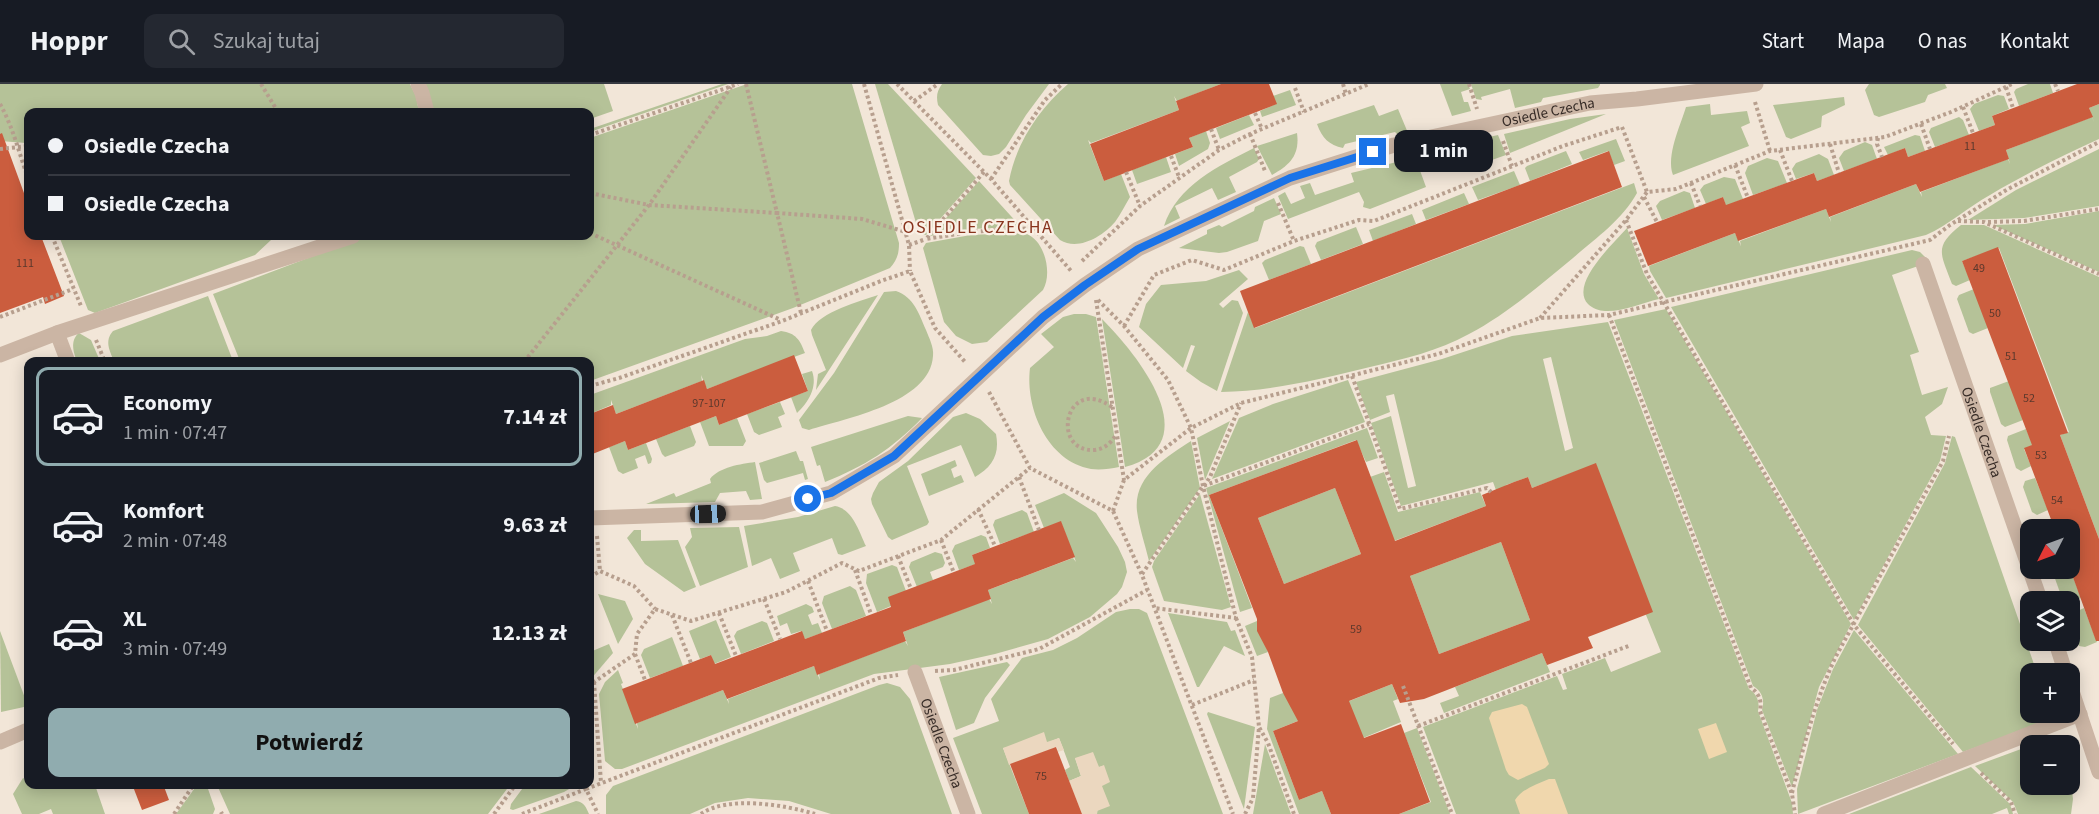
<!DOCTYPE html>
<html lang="pl">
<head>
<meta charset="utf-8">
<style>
  body { margin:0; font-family:"Source Sans 3",sans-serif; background:#242831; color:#f1f3f6; height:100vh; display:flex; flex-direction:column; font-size:22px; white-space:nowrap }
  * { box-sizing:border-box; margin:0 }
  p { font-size:20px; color:#9ea1a6 }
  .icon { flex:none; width:33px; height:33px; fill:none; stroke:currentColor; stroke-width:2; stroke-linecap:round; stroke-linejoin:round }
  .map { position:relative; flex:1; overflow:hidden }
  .panel { position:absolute; left:24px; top:273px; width:570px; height:432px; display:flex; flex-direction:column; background:#171b24; border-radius:12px; box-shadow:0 3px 15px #0003 }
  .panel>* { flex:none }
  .top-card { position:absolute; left:24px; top:24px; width:570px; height:132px; border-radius:12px; box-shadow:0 3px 15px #0003; display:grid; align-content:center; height:132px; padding:0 24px; background:#171b24 }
  .needle { width:39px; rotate:228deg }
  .tools { position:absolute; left:2020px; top:435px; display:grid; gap:12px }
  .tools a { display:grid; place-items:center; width:60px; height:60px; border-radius:12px; background:#171b24; box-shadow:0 3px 15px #0003; font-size:30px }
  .end { position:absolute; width:27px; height:27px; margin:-14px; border:8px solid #1a73e8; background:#fff; box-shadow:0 0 0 3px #fff }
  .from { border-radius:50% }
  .bubble { position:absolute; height:42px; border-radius:12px; background:#171b24; box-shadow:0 3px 15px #0003; font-size:20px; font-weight:700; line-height:42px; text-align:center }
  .car { position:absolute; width:18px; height:36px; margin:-18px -9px; border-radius:8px; box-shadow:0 0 4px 2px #0007; background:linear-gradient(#222 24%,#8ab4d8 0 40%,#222 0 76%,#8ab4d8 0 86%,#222 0) }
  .top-card b { display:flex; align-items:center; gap:21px; height:57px; font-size:22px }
  .top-card b+b { border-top:2px solid #363941 }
  .top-card i { width:15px; height:15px; background:#f1f3f6 }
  ul { padding:10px 0 0; list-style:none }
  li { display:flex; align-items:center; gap:18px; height:99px; margin:0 12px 9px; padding:0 12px; border:3px solid transparent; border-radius:12px }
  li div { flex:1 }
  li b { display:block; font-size:22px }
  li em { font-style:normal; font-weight:700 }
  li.selected { border-color:#90acaf }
  li>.icon { width:54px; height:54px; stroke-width:1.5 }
  .action { display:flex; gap:12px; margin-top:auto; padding:12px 24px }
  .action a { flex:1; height:69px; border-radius:12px; background:#90acaf; color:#111; font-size:24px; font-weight:700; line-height:69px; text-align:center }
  header { display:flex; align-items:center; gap:36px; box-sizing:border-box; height:84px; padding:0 30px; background:#171b24; border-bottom:2px solid #363941 }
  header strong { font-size:28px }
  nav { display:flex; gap:33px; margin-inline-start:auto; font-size:21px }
  .search { width:420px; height:54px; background:#242831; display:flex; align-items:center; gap:15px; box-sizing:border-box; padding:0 21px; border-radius:12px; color:#9ea1a6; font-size:22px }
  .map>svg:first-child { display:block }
  .green { fill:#b5c298; fill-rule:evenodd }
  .sand { fill:#f0d7ad }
  .plaza { fill:#ebd7bf }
  .building { fill:#cb5d3e; fill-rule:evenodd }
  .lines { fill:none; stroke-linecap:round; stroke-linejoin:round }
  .path { stroke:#b79f8e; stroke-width:4; stroke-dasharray:3 3; stroke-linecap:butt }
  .minor { stroke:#cbb5a4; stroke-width:15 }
  .route { stroke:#1a73e8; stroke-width:8 }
  .labels { text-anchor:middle; stroke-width:4.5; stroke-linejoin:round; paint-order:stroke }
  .number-label { font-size:12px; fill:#5b382c }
  .street-label { font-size:15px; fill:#362b26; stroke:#faf0e5 }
  .quarter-label { font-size:18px; letter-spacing:1.5px; fill:#88331c; stroke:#faf0e5 }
</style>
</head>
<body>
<header>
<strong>Hoppr</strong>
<div class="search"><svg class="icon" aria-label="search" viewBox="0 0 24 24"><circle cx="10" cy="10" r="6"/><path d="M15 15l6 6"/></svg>Szukaj tutaj</div>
<nav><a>Start</a><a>Mapa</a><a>O nas</a><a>Kontakt</a></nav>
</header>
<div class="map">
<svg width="2099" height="730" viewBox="0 0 2099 730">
  <rect width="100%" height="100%" fill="#f2e6d8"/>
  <g class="green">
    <polygon points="0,0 410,0 416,12 419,28 28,28 28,59 26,59 0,57"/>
    <polygon points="424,0 604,0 613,27 590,35 590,28 432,28"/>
    <polygon points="722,0 728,0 590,48 590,45"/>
    <path d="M747,0h105l47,159c0,11 -2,17 -9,25l-97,40 -203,73v-19l-350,-1 -27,-67 153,-58h224v-98z"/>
    <polygon points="875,0 888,0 976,94 926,151 919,149"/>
    <path d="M942,0h107l-23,31 -20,32 -7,7 -8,2 -8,-1 -45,-50c-2,-9 -1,-14 4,-21z"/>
    <path d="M1068,0h153l-44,17 -3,-5 5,14 -88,33 -3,-3 16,41 17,-7 9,23c-5,8 -9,17 -15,25 -13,15 -37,29 -55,18l-50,-55 -1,-4c7,-38 30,-72 59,-97z"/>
    <polygon points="1440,0 1468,0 1470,5 1461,8 1464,18 1468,18 1471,27 1452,32"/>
    <polygon points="1471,0 1600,0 1600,1 1598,4 1543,14 1541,18 1515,24 1510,5 1481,13 1482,16 1476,15"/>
    <polygon points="1869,0 1945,0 1947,4 1928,11 1925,18 1879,33 1874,31 1865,6"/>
    <polygon points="2028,0 2050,0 2053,9 2019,22 2014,8 2016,5"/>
    <polygon points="1290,6 1296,21 1262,33 1260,27 1276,20 1273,12"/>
    <polygon points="1998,11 2004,12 2009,25 1992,32 1995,41 1979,47 1970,25 1974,20"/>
    <polygon points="1844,13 1845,21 1822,32 1821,43 1791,55 1786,53 1773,21"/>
    <path d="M1710,20l1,11 36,-4 3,12 -9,4 8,19 -76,29c-7,-20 7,-48 13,-68z"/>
    <path d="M2099,20v35c-37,17 -74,35 -109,56 -22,12 -41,30 -64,40l-260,63 -16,-27 -1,-5 86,-33 6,13 -1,-5 86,-32 5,13 -1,-5 86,-33 6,13 -1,-5 87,-33 2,5 -4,-14 86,-33 2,5 -5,-14z"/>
    <path d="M1374,21l5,11 19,-7 10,24 -10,2 -3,-3 -50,12 -2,4c-14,-3 -21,-10 -26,-24z"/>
    <polygon points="1606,30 1510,69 1504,50 1570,35"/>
    <polygon points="1249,31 1254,41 1220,55 1216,44"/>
    <polygon points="1959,33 1963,36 1969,51 1935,63 1929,48 1931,44"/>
    <polygon points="1206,47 1210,59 1208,65 1179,82 1175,70 1193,63 1189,54"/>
    <path d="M1297,49c3,22 -7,32 -25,42l-15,-29z"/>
    <polygon points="1498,51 1506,71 1472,83 1462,59"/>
    <polygon points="1915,51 1920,52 1925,67 1908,73 1905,64 1888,71 1884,63"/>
    <polygon points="1616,55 1625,77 1614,81 1608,67 1583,76 1579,68"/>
    <polygon points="1865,58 1872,61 1877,75 1844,87 1839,74 1844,67"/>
    <path d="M1254,64l5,11 -2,3 -28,15 7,15 -18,8 -6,-12 -37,18 5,12 -16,8c13,-40 54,-60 90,-78z"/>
    <polygon points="2099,65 2099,122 2024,134 1968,136 2016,106"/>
    <polygon points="1566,67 1572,80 1530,97 1525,84 1527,82"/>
    <polygon points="1414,70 1426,103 1370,125 1363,123 1364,118 1359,108 1288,135 1278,112 1285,108 1291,120 1305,114 1300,102 1310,99 1315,111 1354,98 1351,89 1401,77 1403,73"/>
    <polygon points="1819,70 1828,75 1834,91 1817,97 1814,89 1796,95 1792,85 1796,79"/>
    <polygon points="1166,73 1171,88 1137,100 1132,86"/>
    <polygon points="1767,74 1778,77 1787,99 1753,111 1745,89 1748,82"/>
    <polygon points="1514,87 1520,101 1478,116 1472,103"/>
    <polygon points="1724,93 1735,95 1743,115 1726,122 1723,113 1706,120 1700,106 1704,101"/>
    <polygon points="979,97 1021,143 970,145 930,152"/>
    <path d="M1634,99l3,10c-15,27 -42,46 -64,65 -33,27 -66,56 -104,76 -31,17 -65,25 -99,33 -49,12 -98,24 -149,25l27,-80 7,16z"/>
    <polygon points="1684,107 1690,109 1695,124 1662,136 1656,122 1660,117"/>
    <polygon points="1464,109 1469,120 1426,136 1422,126"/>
    <polygon points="1274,114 1281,130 1264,137 1258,157 1227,168 1219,169 1179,164 1207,150 1207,146 1219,141 1222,143 1254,127 1255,123"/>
    <polygon points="2099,127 2099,188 1993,141 2025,140"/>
    <polygon points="1412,130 1416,140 1373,157 1369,146"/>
    <path d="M1961,141h23l115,52v262l-39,-104 9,-3 -70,-184 -37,13 8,19 -14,6 -4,-2c-11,-30 -19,-37 9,-59z"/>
    <polygon points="1356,143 1363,160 1321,176 1315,162 1317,158"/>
    <path d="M1627,144l17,46 15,25c-17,4 -37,13 -54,12 -6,0 -13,-3 -17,-7 -19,-20 26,-61 39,-76z"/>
    <path d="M1014,149c4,1 12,0 15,2 17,9 23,40 14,55l-56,52 -15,2 -16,-8 -12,-14 -21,-74 3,-5 45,-8z"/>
    <polygon points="59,152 281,152 271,156 255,171 95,229 88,226"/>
    <polygon points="1300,162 1304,163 1311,180 1269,196 1262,179 1265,176"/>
    <polygon points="1912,166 1920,168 1930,178 1892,191 1919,268 1910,271 1922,311 1948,303 1942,320 1925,333 1931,351 1946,352 1940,377 1854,536 1671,223"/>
    <polygon points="1239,186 1248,195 1219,220 1223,224 1232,216 1238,217 1243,229 1217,307 1201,298 1186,287 1195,262 1191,261 1183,284 1139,243 1146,220 1161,201 1206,197"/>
    <polygon points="1974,205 1988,244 1973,250 1969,248 1957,215 1959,211"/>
    <path d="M896,207c18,6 23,23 30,39 3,8 8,17 7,26 -3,47 -87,62 -124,74l-7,-2 -3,-8 35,-47 50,-81z"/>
    <path d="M878,211l-62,95 2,-16 8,-4 -14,-35 -1,-5c9,-18 49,-29 67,-35z"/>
    <path d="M208,212l25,65h-119c-4,-10 -10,-20 -1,-30z"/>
    <path d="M1666,225l185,315 -32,63 -27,100 -30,-77c3,-10 0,-19 -9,-24l-139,-366z"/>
    <path d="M1074,230h12l10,3 23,150c-9,2 -19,3 -28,2 -44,-8 -66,-61 -61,-101l24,-21 -13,-13 22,-17z"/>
    <path d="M1102,235c35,35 108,125 23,148z"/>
    <path d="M1608,238l141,367c8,5 11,13 9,22l34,92 1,11h-337l-33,-87 134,-51 6,14 4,-1 -5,-15 43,-16 6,14 50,-20 -15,-37 -50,-151 -64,24 -4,-11 -22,8 -6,16 -7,-19 -92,24 -30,-83 20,-7 17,72 8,-2 -22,-92 -8,2 4,16 -20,8 -14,-38 86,-23 70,-23zM1551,273l22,91 -8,3 -22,-92z"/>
    <path d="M781,247c15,2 19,9 24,22l-98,36 -6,-14 1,6 -86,33 -5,-14v5l-21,9v-19l155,-56 22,-3z"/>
    <path d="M79,249l12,7 9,21h-23c-4,-9 -7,-21 2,-28z"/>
    <path d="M812,287c6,16 -4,32 -15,42l-6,-16 17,-6 -6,-17z"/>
    <polygon points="1348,296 1365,338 1212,395 1239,334 1273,320"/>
    <polygon points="2009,297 2023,336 2005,343 2001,340 1990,308 1990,304"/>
    <polygon points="780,318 785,330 778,333 782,343 759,351 754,348 747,330"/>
    <path d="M966,329l14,6 16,15c4,21 -4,33 -21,43l-14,-32 -54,21 22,56 -2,3 -35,15 -4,-3 -16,-33 -1,-5 2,-6 6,-11 29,-21 45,-44z"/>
    <polygon points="716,332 719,341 737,334 746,357 743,362 709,362 700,338"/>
    <path d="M908,332l14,2c-30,31 -57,48 -97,64l-5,-17 -3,1 -6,-19z"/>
    <polygon points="1230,337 1205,396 1197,354"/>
    <polygon points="690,342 696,358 694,362 665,373 662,370 656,355"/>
    <polygon points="1367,344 1378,374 1366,378 1356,356 1209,411 1252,524 1240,528 1206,404"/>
    <polygon points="2026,345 2033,361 2024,365 2031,382 2021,387 2016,384 2007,356 2008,352"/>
    <polygon points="1952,352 1955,353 2037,589 2031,590 2031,628 2051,629 2053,633 2045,638 1963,668 1858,541 1945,379"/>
    <polygon points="625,357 628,366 646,359 652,375 651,379 648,380 645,371 635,375 638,384 623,390 618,387 609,363"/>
    <path d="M1191,357l9,47 -51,73c-4,-17 -10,-34 -12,-50 -4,-35 30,-54 54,-70z"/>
    <polygon points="796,367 800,377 803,377 808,395 805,396 803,389 767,399 764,396 759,379"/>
    <polygon points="955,376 957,382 951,385 954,394 961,391 964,398 929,412 921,390"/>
    <path d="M755,378l7,37 -12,1 -4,-9 -26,2 -5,9 -69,2 28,-11 2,4 35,-14 -1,-4c9,-12 31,-15 45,-17z"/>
    <polygon points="1384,388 1398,428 1480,408 1486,422 1394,457 1370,393"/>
    <polygon points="2035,394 2048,426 2037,431 2032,428 2023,403 2025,397"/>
    <polygon points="1335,404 1361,470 1284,500 1258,434"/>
    <polygon points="1064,409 1096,429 1118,463 1125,478 1127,488 1122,503 1117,510 1090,533 1048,555 995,570 950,580 874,590 622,685 615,685 605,677 599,610 605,598 618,586 623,599 621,600 638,645 637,639 723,606 729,620 728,615 814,582 820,596 819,590 905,557 908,562 903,548 989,515 992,520 988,506 1073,474 1076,478 1061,438 1044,444 1035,421"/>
    <polygon points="1200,410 1231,523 1222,526 1164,517 1152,483 1154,477"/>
    <path d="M835,422c18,3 24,26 31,40l-24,9 -4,-1 -6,-16 -39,15 7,18 -20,8 -9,-21 -19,8 -8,-40 54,-9z"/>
    <polygon points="1022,426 1027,429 1034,448 1000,460 993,441 995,436"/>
    <polygon points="739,443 748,483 700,502 685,463 692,453 690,444"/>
    <polygon points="634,446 641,446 641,457 678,456 696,503 684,508 645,480 627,454"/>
    <polygon points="981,451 986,453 990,464 972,471 976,480 959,486 952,467 955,461"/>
    <polygon points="1501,458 1530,536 1439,570 1410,492"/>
    <polygon points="935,468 942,470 945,479 943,483 930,488 933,496 917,503 909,483 911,478"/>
    <polygon points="892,481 897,483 906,507 891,522 877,528 866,499 867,490"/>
    <polygon points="2056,485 2070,485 2081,514 2070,519 2063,517 2053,489"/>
    <polygon points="850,502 856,506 866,532 832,545 822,519 824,512"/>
    <polygon points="598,510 625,517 633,535 618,560"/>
    <polygon points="806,520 812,523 814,528 808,531 812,541 818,539 822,549 805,555 801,547 791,550 787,539 780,542 777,532"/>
    <polygon points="2084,524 2097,558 2085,563 2079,562 2070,537 2073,529"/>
    <polygon points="1130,525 1139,525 1147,529 1223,730 1097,730 1104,682 1099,683 1075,674 1081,692 1069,697 1065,686 1070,683 1059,654 1047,659 1003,664 1029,730 982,730 953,654 999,637 991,615 1022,574 1053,566 1077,554 1116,528"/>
    <polygon points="1168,529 1227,538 1231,547 1235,546 1245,572 1224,562 1199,603 1197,603"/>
    <polygon points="716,536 731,573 714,580 711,571 700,575 689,547"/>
    <polygon points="762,537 767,539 774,557 741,570 734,552 737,547"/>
    <polygon points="1257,537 1268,568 1257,572 1245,542"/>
    <polygon points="1854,546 1958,670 1798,730 1797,705 1817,626 1833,585"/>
    <polygon points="0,547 25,614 24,623 1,628"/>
    <polygon points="672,553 683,582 650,594 641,571 644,565"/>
    <polygon points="609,560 613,569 590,596 590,568"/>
    <polygon points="1542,569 1550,588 1444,629 1440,619 1459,612 1455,603"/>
    <polygon points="1007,578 1010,581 985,614 974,639 956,646 939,593"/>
    <polygon points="887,599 900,603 910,615 952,730 831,730 789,717 748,714 715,719 690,730 606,730 606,711 613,702 879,601"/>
    <polygon points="1392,600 1398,615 1393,617 1401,638 1356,657 1342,620"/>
    <polygon points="1283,609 1315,630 1273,647 1299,716 1322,707 1331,730 1299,730 1267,645 1270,614"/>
    <polygon points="1208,628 1255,643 1244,725 1207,630"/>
    <polygon points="1417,644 1450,730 1399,730 1431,718 1404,649"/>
    <polygon points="2054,653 2063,653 2066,661 2031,662 2031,700 2070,700 2070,691 2073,715 2071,730 2018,730 2013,718 1975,682"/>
    <polygon points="1265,660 1291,730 1253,730"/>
    <polygon points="1971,683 2010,720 2013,730 2009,730 2007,724 1992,730 1849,730"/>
    <polygon points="23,694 28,697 28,700 95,701 105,730 53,730 51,725 39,730 22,730 13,710"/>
    <polygon points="246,700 510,700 510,701 488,730 230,730 217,701 241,701 242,702"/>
    <polygon points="197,701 207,702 215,725 213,730 176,730"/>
    <polygon points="525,701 525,700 576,701 564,708 513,726 510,725 511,720"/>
    <path d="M576,717c8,1 10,6 13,13h-50z"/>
  </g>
  <g class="sand">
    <polygon points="1522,620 1527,623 1549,680 1545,684 1518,696 1509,691 1506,686 1489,634 1492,628"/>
    <polygon points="1716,639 1727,668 1709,675 1698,645"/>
    <path d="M1549,695h6l13,35h-48l-5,-14c8,-12 21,-15 34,-21z"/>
  </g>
  <g class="plaza">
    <polygon points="1044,648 1047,658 1059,654 1064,666 1058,668 1057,663 1009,681 1003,664"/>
    <polygon points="1093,668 1099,683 1104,681 1110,698 1102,702 1110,722 1097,727 1097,730 1082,730 1069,697 1081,692 1075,674"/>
  </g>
  <g class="building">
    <polygon points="1221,0 1269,0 1277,20 1189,54 1193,63 1104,97 1090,60 1179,26 1176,17"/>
    <polygon points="2077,0 2099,0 2099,20 2089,24 2093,33 2006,66 2009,75 1920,108 1916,100 1829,133 1826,125 1738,157 1735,149 1648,182 1634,147 1723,113 1726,121 1814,89 1817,97 1905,64 1908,73 1995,41 1992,32"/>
    <polygon points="2,49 28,120 28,152 41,152 64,212 45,220 43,213 0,229 0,50"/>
    <polygon points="1609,67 1622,103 1254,244 1240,207"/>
    <polygon points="1998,163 2068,349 2060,351 2099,455 2099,557 2096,557 2070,485 2070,446 2055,446 2024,364 2032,361 1962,177"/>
    <polygon points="794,271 808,307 719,341 716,332 628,366 625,357 590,371 590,330 613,321 616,330 704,296 707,305"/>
    <path d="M1357,356l38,101 91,-35 -4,-11 32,-13 14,-5 4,11 64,-25 57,149 -65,25 5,11 -46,17 -5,-12 -118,46 -24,4 -8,-19 -43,17 15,37 37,-14 29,78 -31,12h-68l-9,-23 -23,9 -26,-69 25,-10 -15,-28 -15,-41 -11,-21v-12l-48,-124zM1335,404l26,66 -77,30 -26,-66zM1501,458l29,78 -91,34 -29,-78z"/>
    <polygon points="1061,437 1075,473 988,506 991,515 903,548 906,557 817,591 814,582 727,615 723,606 635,640 622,605 711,571 715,580 802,547 805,555 891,523 888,513 975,480 972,471"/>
    <polygon points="1056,663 1082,730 1029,730 1010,680"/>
    <polygon points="132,700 163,700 169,716 142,726"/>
  </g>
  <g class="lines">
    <g class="path">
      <polyline points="261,0 278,28"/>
      <polyline points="746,0 777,129 862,135 906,148"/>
      <polyline points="864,0 909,161 910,187"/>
      <polyline points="897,0 991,95 1072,188"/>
      <polyline points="1343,0 1346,10"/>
      <polyline points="1469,0 1477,25"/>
      <polyline points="2055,0 2058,7"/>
      <polyline points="2006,3 2013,24"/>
      <polyline points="1295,4 1304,28"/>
      <polyline points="914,17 938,0"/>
      <polyline points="1755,18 1770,67"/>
      <path d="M0,20c13,23 19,49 28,74"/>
      <polyline points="1963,23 1973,49"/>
      <polyline points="1255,29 1262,45"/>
      <polyline points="1921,40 1930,65"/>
      <polyline points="1211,45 1219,66"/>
      <polyline points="1250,50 1265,87"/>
      <polyline points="590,51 738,0"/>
      <polyline points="1878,54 1877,60 1882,73"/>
      <polyline points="1503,57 1512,82"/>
      <polyline points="1830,60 1839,89"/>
      <polyline points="0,65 28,62"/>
      <polyline points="1780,66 1792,97"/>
      <polyline points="1171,72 1179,93"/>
      <polyline points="1735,81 1748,114"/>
      <polyline points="984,88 926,155 970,148 1033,144"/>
      <polyline points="1126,88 1140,122"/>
      <polyline points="991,95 1045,16 1062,0"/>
      <polyline points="1691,99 1700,122"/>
      <polyline points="590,109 649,121 777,129 801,229"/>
      <polyline points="1644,113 1657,138"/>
      <polyline points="1278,119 1294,157"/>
      <polyline points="1626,136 1647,190 1854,541 1953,660"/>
      <polyline points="1958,137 1984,138 2099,190"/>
      <polyline points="1988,138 2024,137 2099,125"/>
      <polyline points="590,149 781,236"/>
      <polyline points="52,152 81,222"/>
      <polyline points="909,161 926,155"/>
      <polyline points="1082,177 1140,122 1219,66 1250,50 1369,0"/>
      <polyline points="1096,216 1124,396"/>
      <polyline points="1098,216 1124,242 1168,296 1191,344 1203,402 1236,534 1154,524"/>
      <path d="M1609,231l142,373c8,5 11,13 9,23l32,83 3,20"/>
      <polyline points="0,233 73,205"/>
      <polyline points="1540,234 1626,136 1647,108 1676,105 1770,67 1885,53 1951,28 2012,0"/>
      <polyline points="1124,242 1154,191 1192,176 1224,186 1294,157 1359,136 1374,137 1563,62 1622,43 1647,108"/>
      <polyline points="96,256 105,278"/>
      <polyline points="524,278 649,121 731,3"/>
      <polyline points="1352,292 1400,425 1487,404 1491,408"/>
      <polyline points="590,302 619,294 782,237 881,197 910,187 935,244 966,279"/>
      <polyline points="989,308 1030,384 1113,427 1142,491 1233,730"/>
      <path d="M1112,323c-47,-33 -62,45 -18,43 10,-1 16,-6 22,-15"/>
      <polyline points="1019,393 1039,446"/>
      <polyline points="1204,402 1210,393 1241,319"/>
      <polyline points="978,425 995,462"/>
      <polyline points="1113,427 1124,396 1191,344 1241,319 1438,270 1540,234 1609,231 1930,156 1950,141 2008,105 2099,58"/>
      <polyline points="597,452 600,487"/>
      <polyline points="941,456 954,489"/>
      <polyline points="898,472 911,505"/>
      <polyline points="855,486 871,530"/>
      <polyline points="1142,490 1203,402 1369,340"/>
      <polyline points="590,493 600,487 634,502 655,525"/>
      <polyline points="808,497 827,547"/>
      <polyline points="764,515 780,555"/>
      <polyline points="719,529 736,572"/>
      <polyline points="672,531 691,579"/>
      <polyline points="1236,534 1252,573 1259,643"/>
      <polyline points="635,570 645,596"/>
      <polyline points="935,587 954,586 1039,565 1147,506"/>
      <polyline points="594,598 601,699"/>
      <polyline points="1403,602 1452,730"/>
      <polyline points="590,604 594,598 635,570 637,550 655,525 691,537 786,508 842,479 859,487 941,456 1030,384"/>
      <polyline points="1192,621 1254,596"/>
      <polyline points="1418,642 1631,561"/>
      <polyline points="1981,689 2011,718 2015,730"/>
      <polyline points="586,705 879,594 898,591"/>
      <path d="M1792,709c11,-46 23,-91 43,-135l108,-197 6,-25"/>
      <polyline points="221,728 222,730"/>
      <polyline points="174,730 194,700"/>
      <polyline points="494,730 516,700"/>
      <polyline points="522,730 586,705 598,730"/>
      <path d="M701,730c27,-19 84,-9 114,0"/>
      <polyline points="1245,730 1253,714 1259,643 1268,659 1294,730"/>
    </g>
    <g class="minor">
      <polyline points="418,0 422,9 427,28"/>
      <path id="s1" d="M1923,180l118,338"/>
      <polyline points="57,249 68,278"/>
      <polyline points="0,271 57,249 353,152"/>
      <path id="s2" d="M590,434l172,-6 69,-19 63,-37 149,-139 42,-32 53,-36 152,-71 104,-33 196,-42 47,-4 119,-15"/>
      <polyline points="2055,556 2066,590"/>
      <path id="s3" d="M915,588l53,142"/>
      <polyline points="2070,601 2099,688"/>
      <polyline points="0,658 28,646"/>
      <polyline points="1824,730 2080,630"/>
    </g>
  </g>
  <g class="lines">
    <polyline class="route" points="808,415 831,409 894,372 1043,233 1085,201 1138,165 1290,94 1373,68"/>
  </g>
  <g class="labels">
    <g class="number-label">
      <text x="1970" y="66">11</text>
      <text x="25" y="183">111</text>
      <text x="1979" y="188">49</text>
      <text x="1995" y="233">50</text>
      <text x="2011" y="276">51</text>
      <text x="2029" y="318">52</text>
      <text x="709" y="323">97-107</text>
      <text x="2041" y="375">53</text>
      <text x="2057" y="420">54</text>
      <text x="1356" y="549">59</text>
      <text x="1041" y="696">75</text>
    </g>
    <g class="street-label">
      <text dy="5" stroke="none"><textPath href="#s2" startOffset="1072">Osiedle Czecha</textPath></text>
      <text dy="5" stroke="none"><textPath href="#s1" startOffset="178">Osiedle Czecha</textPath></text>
      <text dy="5" stroke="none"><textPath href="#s3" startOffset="76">Osiedle Czecha</textPath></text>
    </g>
    <g class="quarter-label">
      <text x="978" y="149">OSIEDLE CZECHA</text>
    </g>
  </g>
</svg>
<div class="tools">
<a><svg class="needle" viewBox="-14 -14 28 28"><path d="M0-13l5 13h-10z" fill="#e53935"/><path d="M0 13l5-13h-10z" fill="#9ea1a6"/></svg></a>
<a><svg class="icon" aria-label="layers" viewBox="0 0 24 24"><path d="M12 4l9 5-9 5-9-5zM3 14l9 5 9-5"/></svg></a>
<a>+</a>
<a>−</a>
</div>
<i class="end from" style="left:808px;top:415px"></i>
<i class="end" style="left:1373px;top:68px"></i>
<div class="bubble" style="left:1394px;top:46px;width:99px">1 min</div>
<i class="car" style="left:708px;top:430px;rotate:88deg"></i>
<div class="top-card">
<b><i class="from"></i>Osiedle Czecha</b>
<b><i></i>Osiedle Czecha</b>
</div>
<section class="panel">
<ul>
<li class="selected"><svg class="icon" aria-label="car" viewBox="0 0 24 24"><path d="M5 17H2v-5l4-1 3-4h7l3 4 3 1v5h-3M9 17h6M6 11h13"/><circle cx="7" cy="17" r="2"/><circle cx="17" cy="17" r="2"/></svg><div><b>Economy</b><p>1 min · 07:47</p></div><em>7.14 zł</em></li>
<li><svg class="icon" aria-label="car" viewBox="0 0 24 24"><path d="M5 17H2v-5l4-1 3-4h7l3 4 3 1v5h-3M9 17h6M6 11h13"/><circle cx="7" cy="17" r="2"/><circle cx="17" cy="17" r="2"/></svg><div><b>Komfort</b><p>2 min · 07:48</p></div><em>9.63 zł</em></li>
<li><svg class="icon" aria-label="car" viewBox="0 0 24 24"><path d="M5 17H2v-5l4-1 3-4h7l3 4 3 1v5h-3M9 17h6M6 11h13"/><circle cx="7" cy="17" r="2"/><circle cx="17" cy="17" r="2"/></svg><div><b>XL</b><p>3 min · 07:49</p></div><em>12.13 zł</em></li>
</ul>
<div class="action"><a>Potwierdź</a></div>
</section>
</div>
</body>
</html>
